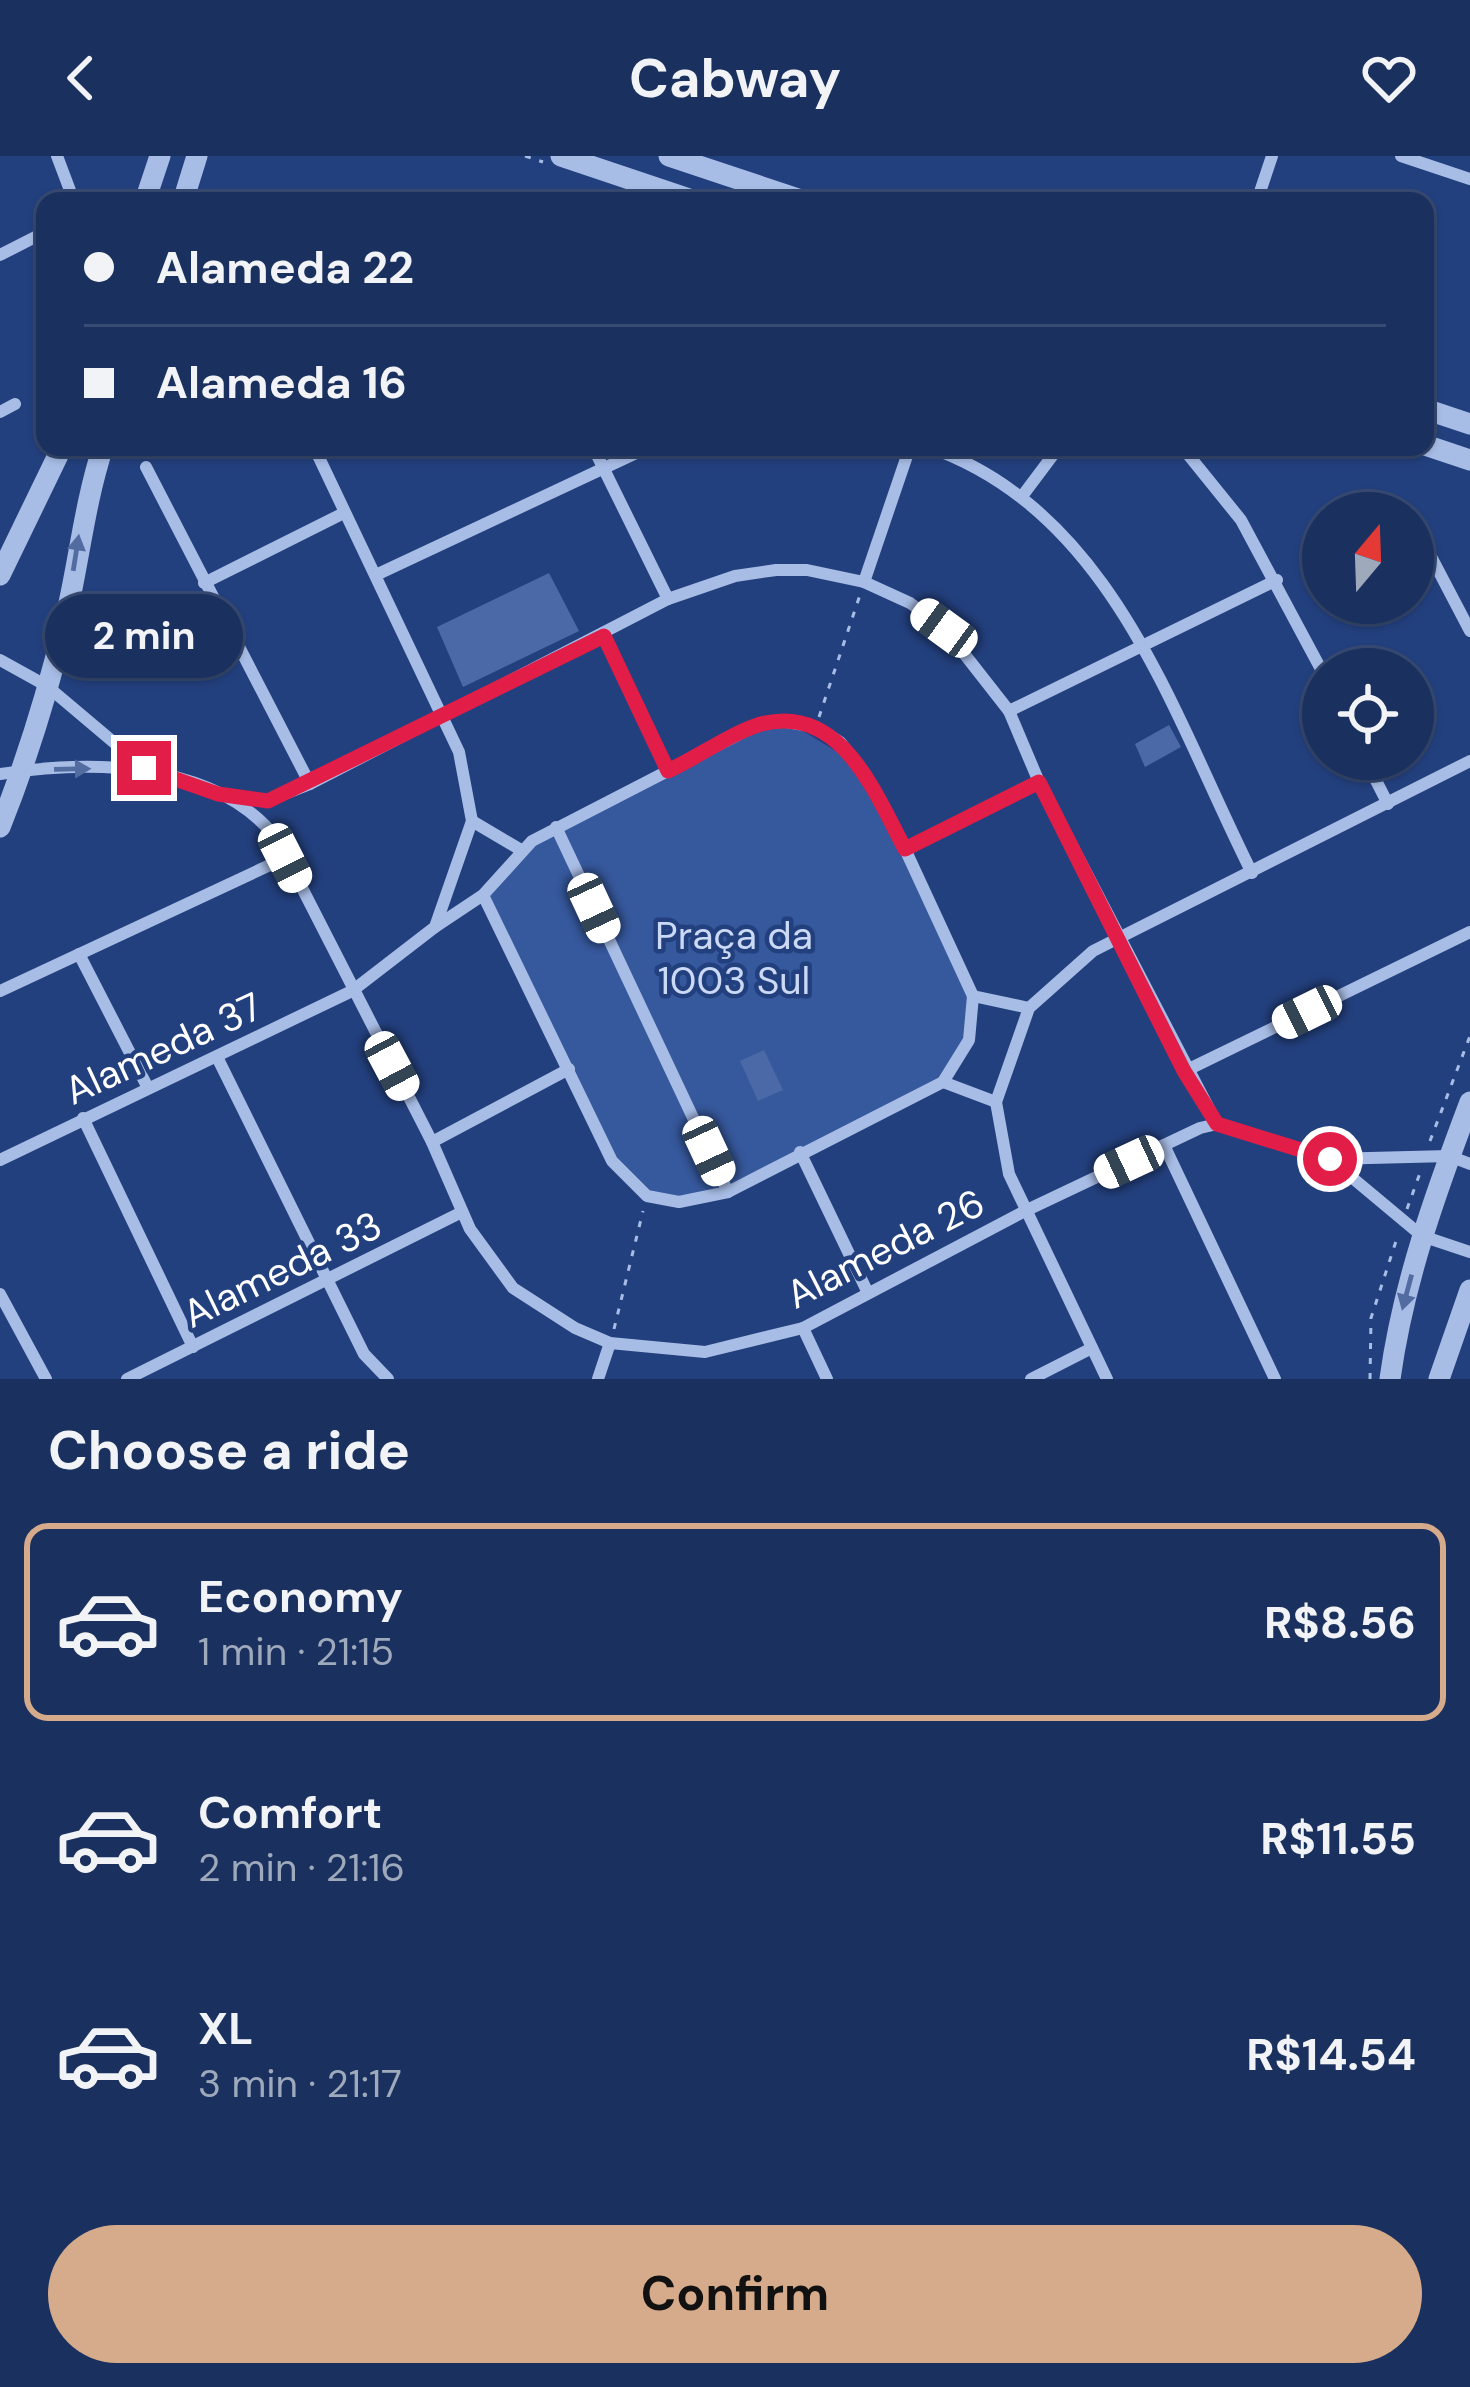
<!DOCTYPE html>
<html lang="en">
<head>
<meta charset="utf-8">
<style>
  body { margin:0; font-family:"DM Sans",sans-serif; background:#273c67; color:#f1f3f6; height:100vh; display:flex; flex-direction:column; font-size:45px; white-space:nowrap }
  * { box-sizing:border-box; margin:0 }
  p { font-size:39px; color:#9fa9bc }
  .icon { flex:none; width:66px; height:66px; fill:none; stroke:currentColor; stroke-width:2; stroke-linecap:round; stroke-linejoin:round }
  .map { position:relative; height:1223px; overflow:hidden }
  .details { display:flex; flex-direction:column; background:#1a305e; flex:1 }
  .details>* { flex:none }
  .guide { position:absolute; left:36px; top:36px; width:1398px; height:264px; border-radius:24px; box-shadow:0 3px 9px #0004,0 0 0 3px #384b73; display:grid; align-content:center; height:264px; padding:0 48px; background:#1a305e }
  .needle { width:78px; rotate:19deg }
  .fabs { position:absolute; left:1302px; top:336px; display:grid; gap:24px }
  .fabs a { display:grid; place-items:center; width:132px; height:132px; border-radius:50%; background:#1a305e; box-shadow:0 3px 9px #0004,0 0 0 3px #384b73; font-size:60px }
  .end { position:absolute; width:54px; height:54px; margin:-27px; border:15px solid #e11d48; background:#fff; box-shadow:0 0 0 6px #fff }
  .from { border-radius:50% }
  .bubble { position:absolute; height:84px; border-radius:42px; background:#1a305e; box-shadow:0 3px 9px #0004,0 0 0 3px #384b73; font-size:39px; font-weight:700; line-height:84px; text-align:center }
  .car { position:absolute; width:36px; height:72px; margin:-36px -18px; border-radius:15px; box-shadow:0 0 9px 3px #0007; background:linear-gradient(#fff 24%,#345 0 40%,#fff 0 76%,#345 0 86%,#fff 0) }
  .guide b { display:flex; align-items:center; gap:42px; height:114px; font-size:45px }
  .guide b+b { border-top:3px solid #384b73 }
  .guide i { width:30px; height:30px; background:#f1f3f6 }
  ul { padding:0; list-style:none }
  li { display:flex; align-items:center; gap:36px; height:198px; margin:0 24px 18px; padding:0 24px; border:6px solid transparent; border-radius:24px }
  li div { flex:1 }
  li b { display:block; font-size:45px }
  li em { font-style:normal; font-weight:700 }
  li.selected { border-color:#d6ab8b }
  li>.icon { width:108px; height:108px; stroke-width:1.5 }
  h2 { padding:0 48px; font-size:54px; line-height:144px }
  .button { display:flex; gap:24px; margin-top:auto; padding:24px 48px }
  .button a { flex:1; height:138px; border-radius:72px; background:#d6ab8b; color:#111; font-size:48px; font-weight:700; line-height:138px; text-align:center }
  header { display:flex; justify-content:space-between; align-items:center; height:156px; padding:0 48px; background:#1a305e; font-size:54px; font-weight:700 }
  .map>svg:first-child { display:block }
  .green { fill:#36589c }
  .building { fill:#4b69a7 }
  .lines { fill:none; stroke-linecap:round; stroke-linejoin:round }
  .path { stroke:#a8bde6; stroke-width:3; stroke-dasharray:6 9; stroke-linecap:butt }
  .minor { stroke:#a8bde6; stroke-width:12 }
  .tertiary { stroke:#a8bde6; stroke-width:21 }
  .oneway { fill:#526ca2 }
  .route { stroke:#e11d48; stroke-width:15 }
  .labels { text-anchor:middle; stroke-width:9; stroke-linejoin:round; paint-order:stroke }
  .park-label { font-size:39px; fill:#cbd9f5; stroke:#23407e }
  .street-label { font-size:39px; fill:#fff; stroke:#23407e }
</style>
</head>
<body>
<header><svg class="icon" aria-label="back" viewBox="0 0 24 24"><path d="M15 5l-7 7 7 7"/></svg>Cabway<svg class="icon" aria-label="heart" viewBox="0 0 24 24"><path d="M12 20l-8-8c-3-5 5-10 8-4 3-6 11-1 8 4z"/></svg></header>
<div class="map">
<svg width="1470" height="1223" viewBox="0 0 1470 1223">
  <rect width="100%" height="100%" fill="#23407e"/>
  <polygon class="green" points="790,567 865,613 974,842 969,884 943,926 717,1039 647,1040 601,986 483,739 521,694 743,577"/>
  <g class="building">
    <polygon points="549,417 579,475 463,531 437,471"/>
    <polygon points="1169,569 1181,591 1145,611 1135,588"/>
    <polygon points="764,894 783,934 758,945 740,905"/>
  </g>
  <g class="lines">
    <g class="path">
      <polyline points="525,0 543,6"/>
      <polyline points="819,561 860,439"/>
      <polyline points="1430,985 1470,880"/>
      <polyline points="1407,1053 1420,1017"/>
      <polyline points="614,1173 643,1055"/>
      <polyline points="1370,1223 1371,1162 1398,1079"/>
    </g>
    <g class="minor">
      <polyline points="57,0 74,45"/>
      <polyline points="1401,0 1470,23"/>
      <polyline points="453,45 464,39"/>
      <polyline points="1257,45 1272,0"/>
      <polyline points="0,99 45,76"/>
      <polyline points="0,256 15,248"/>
      <polyline points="593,291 668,443"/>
      <path d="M929,291c185,66 243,267 323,426"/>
      <polyline points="1182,291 1241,364 1323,517"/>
      <polyline points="146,311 310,628"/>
      <polyline points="1023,339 1059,291"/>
      <polyline points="1415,370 1470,475"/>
      <polyline points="378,418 649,291"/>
      <polyline points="864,426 910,291"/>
      <polyline points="204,427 344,357"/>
      <polyline points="604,480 668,615"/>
      <polyline points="0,504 47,530 143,611"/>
      <polyline points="1009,555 1277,424"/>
      <polyline points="1365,603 1388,648"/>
      <path d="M0,618c91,-14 215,-14 277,65l155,303 38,87 43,59 62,40 35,15 95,9 98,-24 222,-117 175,-83 17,-4 113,35 119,-3 21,8"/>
      <polyline points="231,640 267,645 310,628 668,443 735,420 776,414 807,414 864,426 910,447 944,472 1009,555 1039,626 1217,968"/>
      <polyline points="472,665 521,694"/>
      <polyline points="556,671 728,1036"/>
      <polyline points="905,693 1039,626"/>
      <polyline points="435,771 483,739 532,685 757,569 781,565 816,571 840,586 864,616 905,693 973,840 969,884 943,926 728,1036 679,1046 647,1040 612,1005 483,739"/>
      <polyline points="79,798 148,932"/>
      <polyline points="0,835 285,702"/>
      <polyline points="973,840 1029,852"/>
      <polyline points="218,903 364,1198 388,1223"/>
      <polyline points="1185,915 1470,776"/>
      <polyline points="943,926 996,946"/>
      <polyline points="83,962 193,1191"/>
      <polyline points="432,986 569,913"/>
      <polyline points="1164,989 1275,1223"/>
      <polyline points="800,996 867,1135"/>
      <polyline points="0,1004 352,835 435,771 472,665 459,596 314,291"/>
      <polyline points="1331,1004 1422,1080 1470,1096"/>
      <polyline points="0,1138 46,1223"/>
      <polyline points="803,1172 827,1223"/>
      <polyline points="127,1223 462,1056"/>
      <polyline points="598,1223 610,1187"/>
      <polyline points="1031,1223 1092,1192"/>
      <polyline points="1107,1223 1009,1018 996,946 1029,852 1093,795 1470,605"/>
    </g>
    <g class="tertiary">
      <polyline points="561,0 695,45"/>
      <polyline points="669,0 804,45"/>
      <polyline points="145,45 160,0"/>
      <polyline points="183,45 197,0"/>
      <polyline points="1425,253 1470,268"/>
      <polyline points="1425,289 1470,304"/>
      <polyline points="0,419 62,291"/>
      <path d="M0,671c27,-67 48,-136 65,-206 14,-58 19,-116 38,-174"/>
      <path d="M1390,1223c13,-96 46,-187 80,-277"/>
      <polyline points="1439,1223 1470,1134"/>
    </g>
  </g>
  <defs><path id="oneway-solid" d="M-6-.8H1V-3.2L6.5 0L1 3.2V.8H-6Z" transform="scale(3)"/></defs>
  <g class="oneway">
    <use href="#oneway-solid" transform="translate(76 397) rotate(-81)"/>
    <use href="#oneway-solid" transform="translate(72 613) rotate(-1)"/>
    <use href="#oneway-solid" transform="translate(1407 1136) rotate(105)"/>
  </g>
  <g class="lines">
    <path class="route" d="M144,612l74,26 50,7 336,-165 64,135c30,-14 63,-38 93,-47 80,-21 114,69 144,125l134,-67 145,289 33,53 113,35"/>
  </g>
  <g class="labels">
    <g class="park-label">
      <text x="734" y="793">Praça da<tspan x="734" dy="45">1003 Sul</tspan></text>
    </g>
    <g class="street-label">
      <text transform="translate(163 892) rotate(-25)" y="14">Alameda 37</text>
      <text transform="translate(885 1092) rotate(-27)" y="14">Alameda 26</text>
      <text transform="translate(282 1113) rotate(-26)" y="14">Alameda 33</text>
    </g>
  </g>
</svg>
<div class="fabs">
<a><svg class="needle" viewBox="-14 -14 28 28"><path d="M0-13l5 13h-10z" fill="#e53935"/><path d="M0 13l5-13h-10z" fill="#9fa9bc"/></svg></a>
<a><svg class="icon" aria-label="locate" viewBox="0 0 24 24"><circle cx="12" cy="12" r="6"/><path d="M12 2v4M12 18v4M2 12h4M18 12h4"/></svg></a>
</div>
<i class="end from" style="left:1330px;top:1003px"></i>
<i class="end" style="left:144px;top:612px"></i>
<div class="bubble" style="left:45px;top:438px;width:198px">2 min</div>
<i class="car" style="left:944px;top:472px;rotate:306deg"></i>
<i class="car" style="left:285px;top:702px;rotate:153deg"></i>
<i class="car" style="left:594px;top:752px;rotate:155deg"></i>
<i class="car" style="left:1307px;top:856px;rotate:244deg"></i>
<i class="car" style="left:392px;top:910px;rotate:152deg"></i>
<i class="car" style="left:709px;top:995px;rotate:155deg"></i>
<i class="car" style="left:1129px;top:1006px;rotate:245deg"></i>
<div class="guide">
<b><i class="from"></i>Alameda 22</b>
<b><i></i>Alameda 16</b>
</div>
</div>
<section class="details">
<h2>Choose a ride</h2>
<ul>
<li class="selected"><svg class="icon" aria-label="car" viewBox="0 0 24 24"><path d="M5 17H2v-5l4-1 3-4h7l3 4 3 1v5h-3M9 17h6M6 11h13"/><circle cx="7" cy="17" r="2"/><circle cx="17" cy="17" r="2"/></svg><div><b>Economy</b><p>1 min · 21:15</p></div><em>R$8.56</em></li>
<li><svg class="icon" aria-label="car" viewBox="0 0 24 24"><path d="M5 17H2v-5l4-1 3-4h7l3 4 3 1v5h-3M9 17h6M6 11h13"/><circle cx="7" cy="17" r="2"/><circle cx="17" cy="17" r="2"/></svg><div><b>Comfort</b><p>2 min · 21:16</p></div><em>R$11.55</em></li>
<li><svg class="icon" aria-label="car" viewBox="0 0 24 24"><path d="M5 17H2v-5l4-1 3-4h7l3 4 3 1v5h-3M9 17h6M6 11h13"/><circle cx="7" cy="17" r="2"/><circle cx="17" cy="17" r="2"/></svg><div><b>XL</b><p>3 min · 21:17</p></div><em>R$14.54</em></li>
</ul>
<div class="button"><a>Confirm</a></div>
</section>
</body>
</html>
